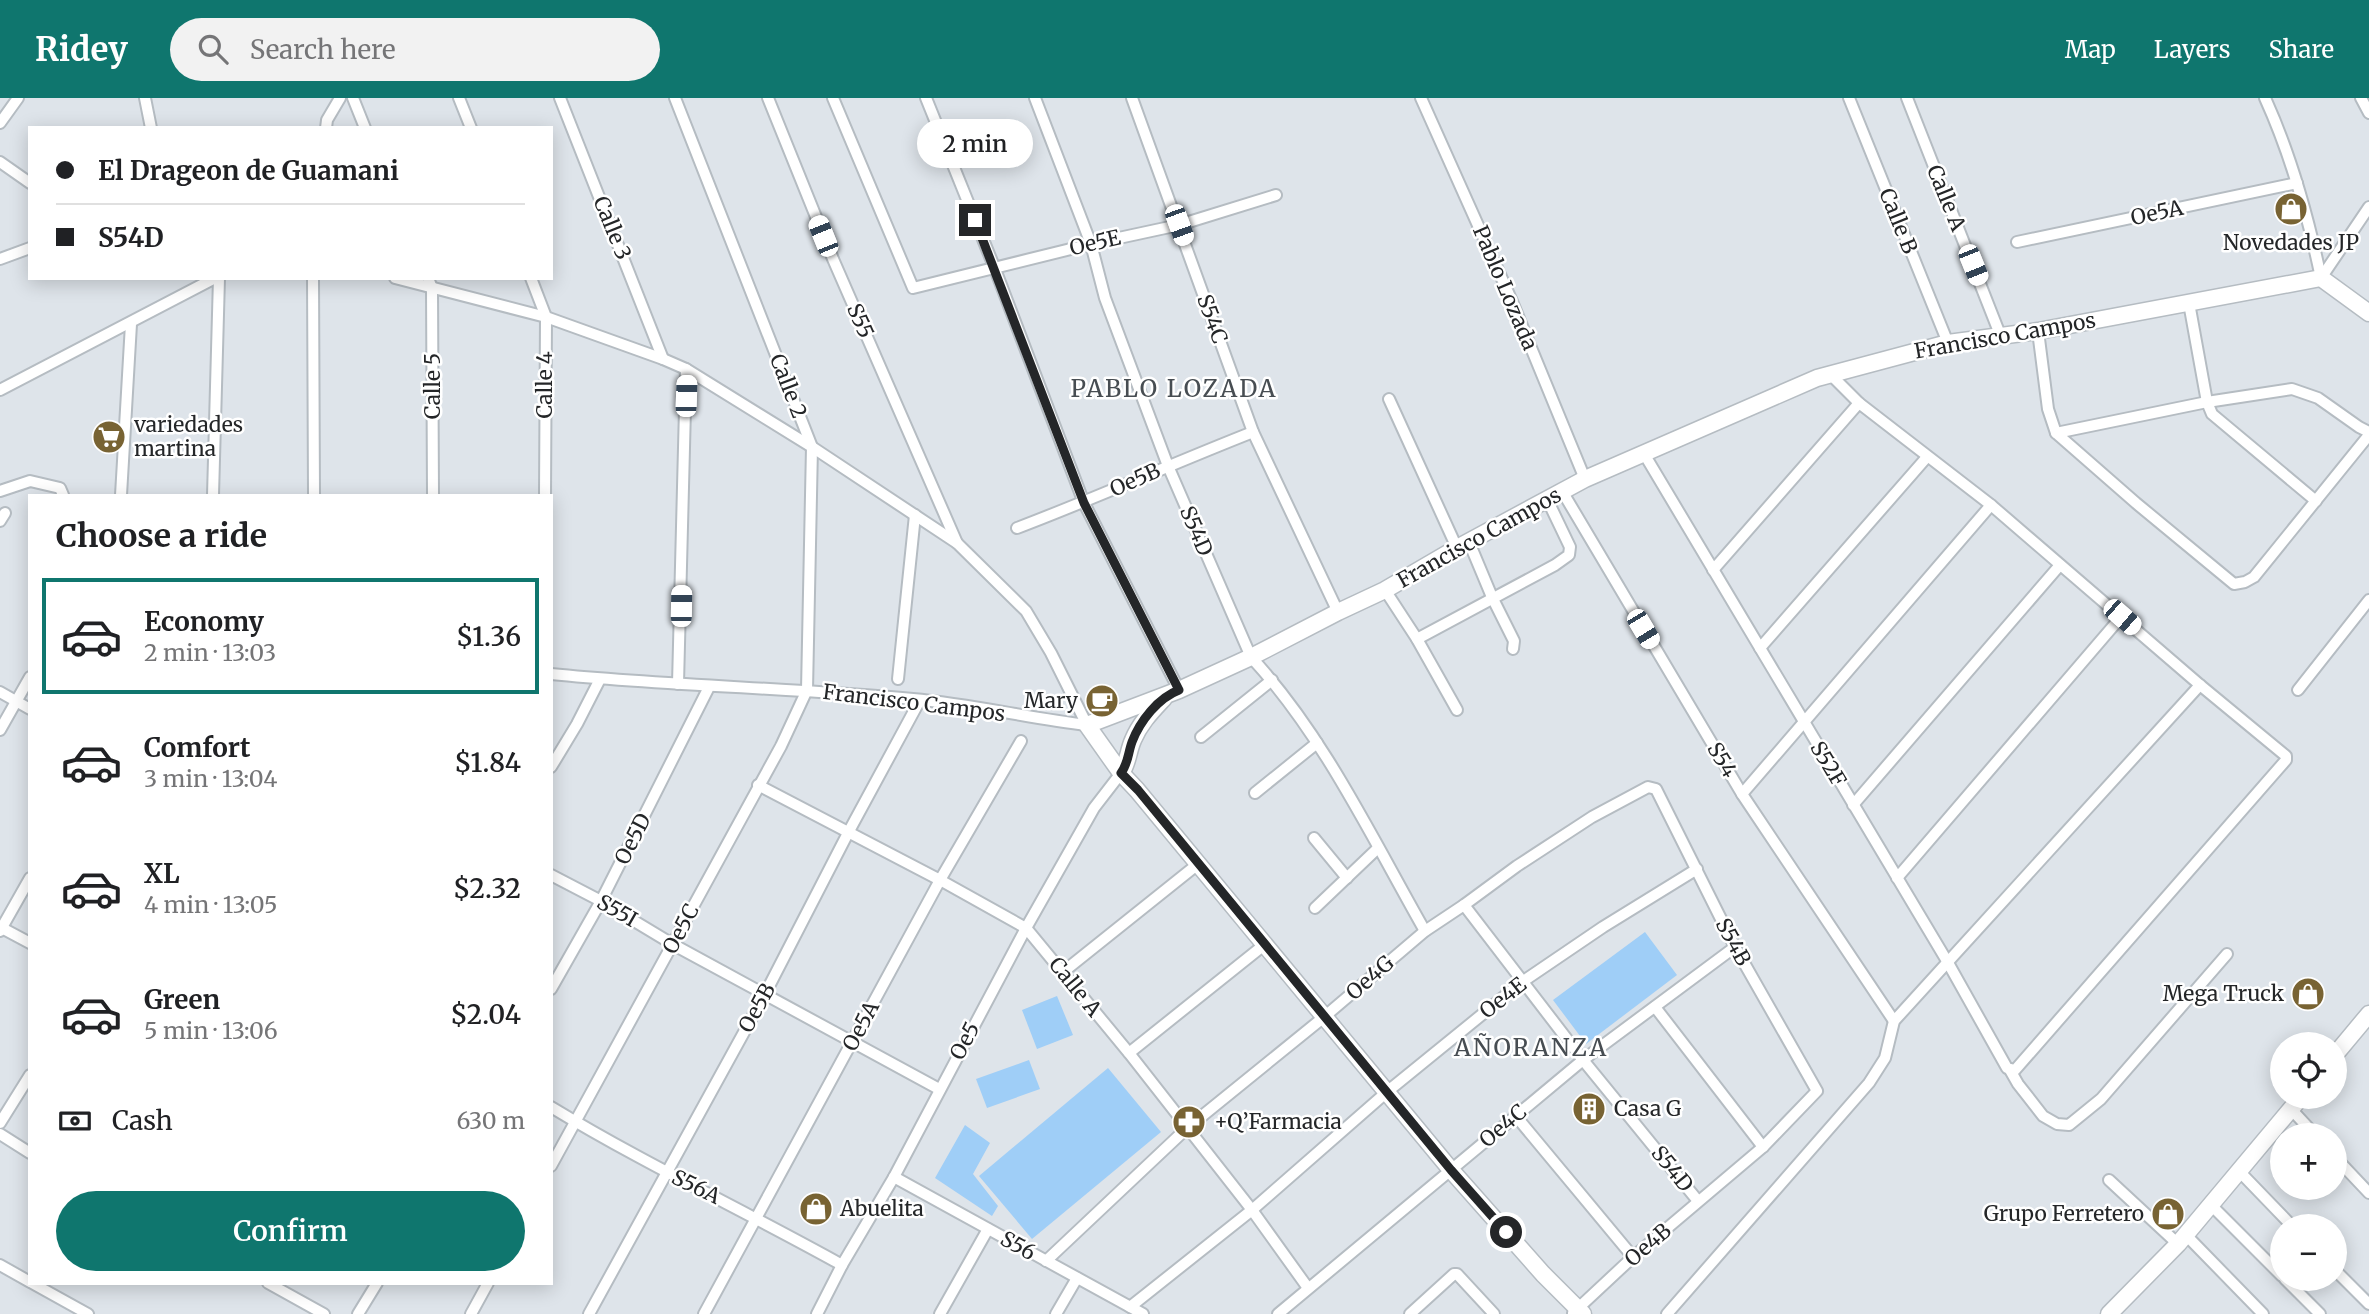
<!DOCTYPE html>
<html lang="en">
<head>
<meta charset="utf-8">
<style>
  body { margin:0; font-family:Merriweather,serif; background:#f2f2f2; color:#202124; height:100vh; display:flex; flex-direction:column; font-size:26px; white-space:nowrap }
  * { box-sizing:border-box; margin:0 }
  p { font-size:23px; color:#757577 }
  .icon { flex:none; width:38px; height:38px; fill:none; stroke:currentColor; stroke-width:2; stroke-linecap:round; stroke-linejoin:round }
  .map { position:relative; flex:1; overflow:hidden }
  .panel { position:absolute; left:28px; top:396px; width:525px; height:791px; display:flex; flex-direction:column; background:#fff; border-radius:0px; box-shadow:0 4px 18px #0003 }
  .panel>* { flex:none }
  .top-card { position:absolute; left:28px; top:28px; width:525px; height:154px; border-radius:0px; box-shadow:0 4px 18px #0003; display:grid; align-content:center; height:154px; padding:0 28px; background:#fff }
  .fabs { position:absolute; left:2270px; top:934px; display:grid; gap:14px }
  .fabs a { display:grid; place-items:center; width:77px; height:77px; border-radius:50%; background:#fff; box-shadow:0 4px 18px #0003; font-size:35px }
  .end { position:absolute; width:32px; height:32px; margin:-16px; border:9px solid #242628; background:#fff; box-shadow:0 0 0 4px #fff }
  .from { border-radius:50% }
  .bubble { position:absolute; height:49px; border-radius:24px; background:#fff; box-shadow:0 4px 18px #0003; font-size:23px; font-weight:600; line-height:49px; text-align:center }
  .car { position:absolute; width:21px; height:42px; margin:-21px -10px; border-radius:9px; box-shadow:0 0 5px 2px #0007; background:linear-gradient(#fff 24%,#345 0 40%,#fff 0 76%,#345 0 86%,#fff 0) }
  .top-card b { display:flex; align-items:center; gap:24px; height:66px; font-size:26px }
  .top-card b+b { border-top:2px solid #e0e0e0 }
  .top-card i { width:18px; height:18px; background:#202124 }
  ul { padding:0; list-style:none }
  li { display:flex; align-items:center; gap:21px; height:116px; margin:0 14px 10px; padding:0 14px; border:4px solid transparent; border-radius:0px }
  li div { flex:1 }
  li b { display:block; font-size:26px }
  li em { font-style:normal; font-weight:600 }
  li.selected { border-color:#0f766e }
  li>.icon { width:63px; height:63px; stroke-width:1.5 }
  h2 { padding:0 28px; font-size:32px; line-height:84px }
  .pay { display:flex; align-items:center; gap:18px; height:77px; padding:0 28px; font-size:26px }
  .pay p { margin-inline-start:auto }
  .button { display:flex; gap:14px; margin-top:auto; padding:14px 28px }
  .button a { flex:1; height:80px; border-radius:42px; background:#0f766e; color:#fff; font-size:28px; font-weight:600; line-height:80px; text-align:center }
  header { display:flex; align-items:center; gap:42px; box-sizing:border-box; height:98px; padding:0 35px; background:#0f766e; color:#fff }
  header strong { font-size:33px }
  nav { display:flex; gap:38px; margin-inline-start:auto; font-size:24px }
  .search { width:490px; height:63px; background:#f2f2f2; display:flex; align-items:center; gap:18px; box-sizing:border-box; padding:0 24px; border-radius:38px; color:#757577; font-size:26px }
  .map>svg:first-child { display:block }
  .green { fill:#9fcef7 }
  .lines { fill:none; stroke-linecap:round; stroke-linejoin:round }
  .street-casing { stroke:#b5bcc2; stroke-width:14 }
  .secondary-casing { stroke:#b5bcc2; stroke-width:19 }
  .street { stroke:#fff; stroke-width:10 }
  .secondary { stroke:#fff; stroke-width:16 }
  .route { stroke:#242628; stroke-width:9 }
  .labels { text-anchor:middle; stroke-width:5; stroke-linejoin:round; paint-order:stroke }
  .street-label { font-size:21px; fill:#242628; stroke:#fff }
  .poi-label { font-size:21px; fill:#242628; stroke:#fff; text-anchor:start }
  .quarter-label { font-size:24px; letter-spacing:2px; fill:#474d52; stroke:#fff }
</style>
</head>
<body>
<header>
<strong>Ridey</strong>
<div class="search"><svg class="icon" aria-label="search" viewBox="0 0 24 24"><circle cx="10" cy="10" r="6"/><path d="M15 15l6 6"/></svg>Search here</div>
<nav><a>Map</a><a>Layers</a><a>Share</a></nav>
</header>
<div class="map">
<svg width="2369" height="1216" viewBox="0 0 2369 1216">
  <rect width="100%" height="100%" fill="#dee4ea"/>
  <g class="green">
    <polygon points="1645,834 1677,877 1586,946 1553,902"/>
    <polygon points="1057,898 1073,937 1037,951 1022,912"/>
    <polygon points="1029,962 1040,991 987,1010 976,981"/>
    <polygon points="1108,970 1161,1034 1032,1141 979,1078"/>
    <polygon points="965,1027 990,1045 973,1076 998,1108 992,1118 935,1080"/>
  </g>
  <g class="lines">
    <defs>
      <g id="street">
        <polyline points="145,0 151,30"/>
        <polyline points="353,0 365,30"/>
        <polyline points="459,0 471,30"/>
        <polyline points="560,0 663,261"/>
        <polyline points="768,0 833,161 957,445"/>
        <polyline points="833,0 913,190 1091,146 1179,127 1276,97"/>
        <polyline points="926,0 995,171 1084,405 1179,592"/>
        <path d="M1035,0l56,146 14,54 63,168 83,191c73,79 121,181 174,274"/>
        <polyline points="1132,0 1253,334 1338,514"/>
        <polyline points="1421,0 1511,201 1585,381"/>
        <polyline points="1849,0 1948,245"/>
        <polyline points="1907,0 2001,239"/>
        <path d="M2265,0c26,57 43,118 56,180"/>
        <polyline points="2361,0 2369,15"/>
        <polyline points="0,25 18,0"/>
        <polyline points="326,30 327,22 340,0"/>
        <polyline points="0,64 30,85"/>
        <polyline points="2017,144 2297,85"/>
        <polyline points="0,161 30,150"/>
        <polyline points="313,180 314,397"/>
        <polyline points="395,180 546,219 663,261 686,271 812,349 957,445 1026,513 1051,555 1087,627"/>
        <polyline points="428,180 432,190 433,397"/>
        <polyline points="531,180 546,219 545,397"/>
        <polyline points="2321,180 2369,109"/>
        <polyline points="2189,205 2207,304 2212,316 2316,403"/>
        <polyline points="2038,233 2048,311 2056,335 2136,405 2234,486 2245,484 2254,479 2369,337"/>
        <polyline points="0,292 215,180"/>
        <polyline points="1389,301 1457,450"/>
        <polyline points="2056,335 2207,304 2292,291 2318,300 2359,329 2369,334"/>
        <polyline points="1643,354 1947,863 2007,970 2015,972 2286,662 2286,658 2200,587 1991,407 1859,305 1830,276"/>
        <polyline points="0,393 30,383 60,390 63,397"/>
        <polyline points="1562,393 1742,696 1894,923"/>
        <polyline points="121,397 131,226"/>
        <polyline points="213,397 219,180"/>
        <polyline points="0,423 5,415"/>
        <path d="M1017,430c79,-30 157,-65 236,-96"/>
        <polyline points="1469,444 1492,499 1514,543 1513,551"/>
        <polyline points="1713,472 1859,305"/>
        <polyline points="1385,492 1417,541 1457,612"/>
        <polyline points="1417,541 1555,467 1569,457 1570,449 1547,401"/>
        <polyline points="1760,550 1927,359"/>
        <path d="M551,576c121,12 242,14 362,25 57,5 116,19 174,26"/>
        <polyline points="898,581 915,417"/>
        <polyline points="678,586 686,271"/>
        <polyline points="2298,592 2369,502"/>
        <polyline points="0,594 30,611"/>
        <polyline points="0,632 30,579"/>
        <polyline points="1201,639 1272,582"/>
        <polyline points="551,669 577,626 600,581"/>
        <polyline points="758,687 940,782 1026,830 1129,955 1252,1112 1308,1190"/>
        <polyline points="1255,695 1317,645"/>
        <polyline points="1742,696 1991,407"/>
        <polyline points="1853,707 2060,467"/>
        <polyline points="1314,740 1347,780"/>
        <polyline points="551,777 601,803 674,847 939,991"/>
        <polyline points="1897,780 2121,519"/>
        <polyline points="1464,807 1583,962 1698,1103"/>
        <polyline points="1315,810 1378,750"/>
        <polyline points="0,829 30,845"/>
        <polyline points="0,833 30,780"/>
        <polyline points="1063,874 1198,766"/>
        <polyline points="551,891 601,803 709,589"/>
        <polyline points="1655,909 1763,1049"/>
        <polyline points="1129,955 1264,847"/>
        <polyline points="2010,972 2018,986 2043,1018 2057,1026 2069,1027 2101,1001 2227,856"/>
        <path d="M551,1009c94,57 194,104 291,158"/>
        <polyline points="2291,1011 2316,1038"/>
        <polyline points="1515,1017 1633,1159"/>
        <polyline points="0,1025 30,977"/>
        <polyline points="0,1036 30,1055"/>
        <polyline points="2334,1058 2369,1095"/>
        <polyline points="551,1068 781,648 807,592 812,349 675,0"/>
        <polyline points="2239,1073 2293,1129"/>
        <polyline points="894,1079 1143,1216"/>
        <polyline points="2109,1082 2178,1146"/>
        <polyline points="2211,1107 2282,1178"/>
        <polyline points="2186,1137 2263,1216"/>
        <polyline points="1046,1163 1186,1031 1324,919 1425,833 1464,807 1517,768 1592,719 1648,689 1656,691 1735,849 1817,993 1763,1049 1633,1159 1573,1215"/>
        <polyline points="0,1167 30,1184"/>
        <polyline points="2334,1171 2369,1206"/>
        <polyline points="2285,1181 2320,1216"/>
        <polyline points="32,1185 88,1216"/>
        <polyline points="268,1185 324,1216"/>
        <polyline points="1130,1209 1252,1112 1388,993 1522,884 1603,829 1697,771"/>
        <polyline points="358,1216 377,1185"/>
        <polyline points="471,1216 488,1185"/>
        <polyline points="589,1216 765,896 848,735 920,602"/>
        <polyline points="704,1216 940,782 1021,643"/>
        <polyline points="817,1216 842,1167 894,1079 1026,830 1094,710 1121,675"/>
        <polyline points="940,1216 988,1131"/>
        <polyline points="1056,1216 1077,1180"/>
        <polyline points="1278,1216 1583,962 1735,849"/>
        <polyline points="1410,1216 1454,1176 1457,1176 1494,1216"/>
        <polyline points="1667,1216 1869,985 1885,960 1894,923 2200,587"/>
      </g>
      <g id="secondary">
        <path d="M1121,675c7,-9 7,-22 12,-33 7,-17 19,-29 31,-42"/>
        <polyline points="2334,958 2369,916"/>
        <polyline points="1583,1216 1543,1176 1451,1072 1137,692 1121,675 1087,627 1179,592 1251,559 1338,514 1385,492 1457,450 1585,381 1817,280 1948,245 2038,233 2321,180 2369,215"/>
        <polyline points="2109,1216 2178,1146 2301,999"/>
      </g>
    </defs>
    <use href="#street" class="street-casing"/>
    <use href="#secondary" class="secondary-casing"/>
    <use href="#street" class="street"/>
    <use href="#secondary" class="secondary"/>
  </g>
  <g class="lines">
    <path class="route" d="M975,122l109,283 95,187c-21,8 -39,31 -47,52 -4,11 -4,22 -11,31l17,17 313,380 55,62"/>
  </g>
  <defs>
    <symbol id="shop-disc" viewBox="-11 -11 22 22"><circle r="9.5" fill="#786333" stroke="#fff"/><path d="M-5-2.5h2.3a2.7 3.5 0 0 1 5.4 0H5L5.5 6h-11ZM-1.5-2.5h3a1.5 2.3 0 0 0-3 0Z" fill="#fff"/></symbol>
    <symbol id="supermarket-disc" viewBox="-11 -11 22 22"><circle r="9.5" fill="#786333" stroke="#fff"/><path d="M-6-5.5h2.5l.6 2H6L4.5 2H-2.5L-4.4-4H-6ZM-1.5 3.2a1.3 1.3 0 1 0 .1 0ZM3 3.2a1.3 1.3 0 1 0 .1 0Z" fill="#fff"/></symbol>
    <symbol id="cafe-disc" viewBox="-11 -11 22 22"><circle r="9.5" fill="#786333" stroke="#fff"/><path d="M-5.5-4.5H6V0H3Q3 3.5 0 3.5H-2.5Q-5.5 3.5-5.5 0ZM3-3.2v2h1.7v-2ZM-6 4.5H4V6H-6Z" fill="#fff"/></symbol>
    <symbol id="building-disc" viewBox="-11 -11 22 22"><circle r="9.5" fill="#786333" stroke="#fff"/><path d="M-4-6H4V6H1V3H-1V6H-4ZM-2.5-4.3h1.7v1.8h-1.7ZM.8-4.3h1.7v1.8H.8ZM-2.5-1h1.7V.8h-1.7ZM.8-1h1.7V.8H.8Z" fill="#fff"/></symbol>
    <symbol id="pharmacy-disc" viewBox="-11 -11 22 22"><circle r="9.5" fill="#786333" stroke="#fff"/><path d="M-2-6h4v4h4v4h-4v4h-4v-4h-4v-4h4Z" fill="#fff"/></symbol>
  </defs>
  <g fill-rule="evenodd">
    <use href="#shop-disc" x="2272" y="92" width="38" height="38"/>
    <use href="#supermarket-disc" x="90" y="320" width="38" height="38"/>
    <use href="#cafe-disc" x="1083" y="584" width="38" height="38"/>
    <use href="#shop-disc" x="2289" y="877" width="38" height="38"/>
    <use href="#building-disc" x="1570" y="992" width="38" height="38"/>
    <use href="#pharmacy-disc" x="1170" y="1005" width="38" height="38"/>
    <use href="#shop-disc" x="797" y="1092" width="38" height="38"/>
    <use href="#shop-disc" x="2149" y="1097" width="38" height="38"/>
  </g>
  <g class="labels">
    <g class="street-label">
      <text transform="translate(1946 100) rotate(68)" y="7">Calle A</text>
      <text transform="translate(2157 115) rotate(-12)" y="7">Oe5A</text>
      <text transform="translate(1898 123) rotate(68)" y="7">Calle B</text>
      <text transform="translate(612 130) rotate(68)" y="7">Calle 3</text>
      <text transform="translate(1095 145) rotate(-13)" y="7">Oe5E</text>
      <text transform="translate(1505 190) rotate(67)" y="7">Pablo Lozada</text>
      <text transform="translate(1212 221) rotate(70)" y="7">S54C</text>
      <text transform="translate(860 223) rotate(66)" y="7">S55</text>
      <text transform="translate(2005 238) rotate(-10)" y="7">Francisco Campos</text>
      <text transform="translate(545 287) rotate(-90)" y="7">Calle 4</text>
      <text transform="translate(433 288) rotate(-90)" y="7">Calle 5</text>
      <text transform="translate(788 288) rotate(69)" y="7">Calle 2</text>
      <text transform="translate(1135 382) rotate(-24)" y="7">Oe5B</text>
      <text transform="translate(1196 433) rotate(67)" y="7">S54D</text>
      <text transform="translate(1479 440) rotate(-29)" y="7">Francisco Campos</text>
      <text transform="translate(914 605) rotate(7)" y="7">Francisco Campos</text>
      <text transform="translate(1722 662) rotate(59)" y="7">S54</text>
      <text transform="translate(1828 666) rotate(59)" y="7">S52F</text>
      <text transform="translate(633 741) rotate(-63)" y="7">Oe5D</text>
      <text transform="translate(617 813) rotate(30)" y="7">S55I</text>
      <text transform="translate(681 831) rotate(-62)" y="7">Oe5C</text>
      <text transform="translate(1733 844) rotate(62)" y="7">S54B</text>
      <text transform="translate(1370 880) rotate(-41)" y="7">Oe4G</text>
      <text transform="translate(1075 889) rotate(51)" y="7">Calle A</text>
      <text transform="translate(1503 900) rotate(-38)" y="7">Oe4E</text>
      <text transform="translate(757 910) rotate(-61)" y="7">Oe5B</text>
      <text transform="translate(861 928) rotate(-62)" y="7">Oe5A</text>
      <text transform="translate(965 943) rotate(-62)" y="7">Oe5</text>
      <text transform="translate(1503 1028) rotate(-40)" y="7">Oe4C</text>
      <text transform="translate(1672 1071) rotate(51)" y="7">S54D</text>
      <text transform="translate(696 1089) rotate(26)" y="7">S56A</text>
      <text transform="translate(1648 1147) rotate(-41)" y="7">Oe4B</text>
      <text transform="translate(1018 1148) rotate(29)" y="7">S56</text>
    </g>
    <g class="poi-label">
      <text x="2291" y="152" text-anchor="middle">Novedades JP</text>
      <text x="134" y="334">variedades<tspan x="134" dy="24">martina</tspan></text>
      <text x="1078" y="610" text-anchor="end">Mary</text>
      <text x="2284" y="903" text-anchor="end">Mega Truck</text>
      <text x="1614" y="1018">Casa G</text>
      <text x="1214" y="1031">+Q’Farmacia</text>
      <text x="840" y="1118">Abuelita</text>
      <text x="2144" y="1123" text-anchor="end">Grupo Ferretero</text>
    </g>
    <g class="quarter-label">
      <text x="1174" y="299">PABLO LOZADA</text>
      <text x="1531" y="958">AÑORANZA</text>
    </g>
  </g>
</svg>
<div class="fabs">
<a><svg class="icon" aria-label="locate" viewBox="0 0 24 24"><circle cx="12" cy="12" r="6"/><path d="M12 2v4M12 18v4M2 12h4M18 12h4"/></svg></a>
<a>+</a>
<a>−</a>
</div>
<i class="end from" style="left:1506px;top:1134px"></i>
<i class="end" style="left:975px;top:122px"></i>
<div class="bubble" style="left:917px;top:21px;width:116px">2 min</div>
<i class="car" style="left:1179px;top:127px;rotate:160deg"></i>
<i class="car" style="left:823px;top:138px;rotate:338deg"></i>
<i class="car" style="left:1973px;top:167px;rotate:158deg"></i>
<i class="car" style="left:686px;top:298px;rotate:2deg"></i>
<i class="car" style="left:681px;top:508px;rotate:1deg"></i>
<i class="car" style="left:2122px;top:519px;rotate:131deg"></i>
<i class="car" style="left:1643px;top:531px;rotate:149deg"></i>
<div class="top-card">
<b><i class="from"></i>El Drageon de Guamani</b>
<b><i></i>S54D</b>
</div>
<section class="panel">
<h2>Choose a ride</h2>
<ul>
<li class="selected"><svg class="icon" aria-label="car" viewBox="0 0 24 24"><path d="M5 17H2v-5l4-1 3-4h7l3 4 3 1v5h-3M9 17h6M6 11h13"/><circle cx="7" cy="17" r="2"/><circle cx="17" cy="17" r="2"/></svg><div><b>Economy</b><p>2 min · 13:03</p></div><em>$1.36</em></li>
<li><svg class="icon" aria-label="car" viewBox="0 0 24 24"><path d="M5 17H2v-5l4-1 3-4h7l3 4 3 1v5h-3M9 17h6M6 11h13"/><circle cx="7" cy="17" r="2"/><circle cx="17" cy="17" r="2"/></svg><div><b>Comfort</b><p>3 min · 13:04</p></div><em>$1.84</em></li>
<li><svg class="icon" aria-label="car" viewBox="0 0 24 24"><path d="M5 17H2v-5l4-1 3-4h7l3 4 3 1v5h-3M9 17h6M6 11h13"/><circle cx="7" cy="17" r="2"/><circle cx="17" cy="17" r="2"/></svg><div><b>XL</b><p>4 min · 13:05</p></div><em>$2.32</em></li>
<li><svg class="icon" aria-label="car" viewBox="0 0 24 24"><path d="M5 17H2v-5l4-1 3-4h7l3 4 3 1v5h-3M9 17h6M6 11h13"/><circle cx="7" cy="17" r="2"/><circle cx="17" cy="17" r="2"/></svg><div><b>Green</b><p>5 min · 13:06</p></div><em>$2.04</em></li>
</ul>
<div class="pay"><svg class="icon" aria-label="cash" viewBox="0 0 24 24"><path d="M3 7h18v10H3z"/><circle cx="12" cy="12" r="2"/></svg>Cash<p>630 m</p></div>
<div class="button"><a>Confirm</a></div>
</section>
</div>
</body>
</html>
